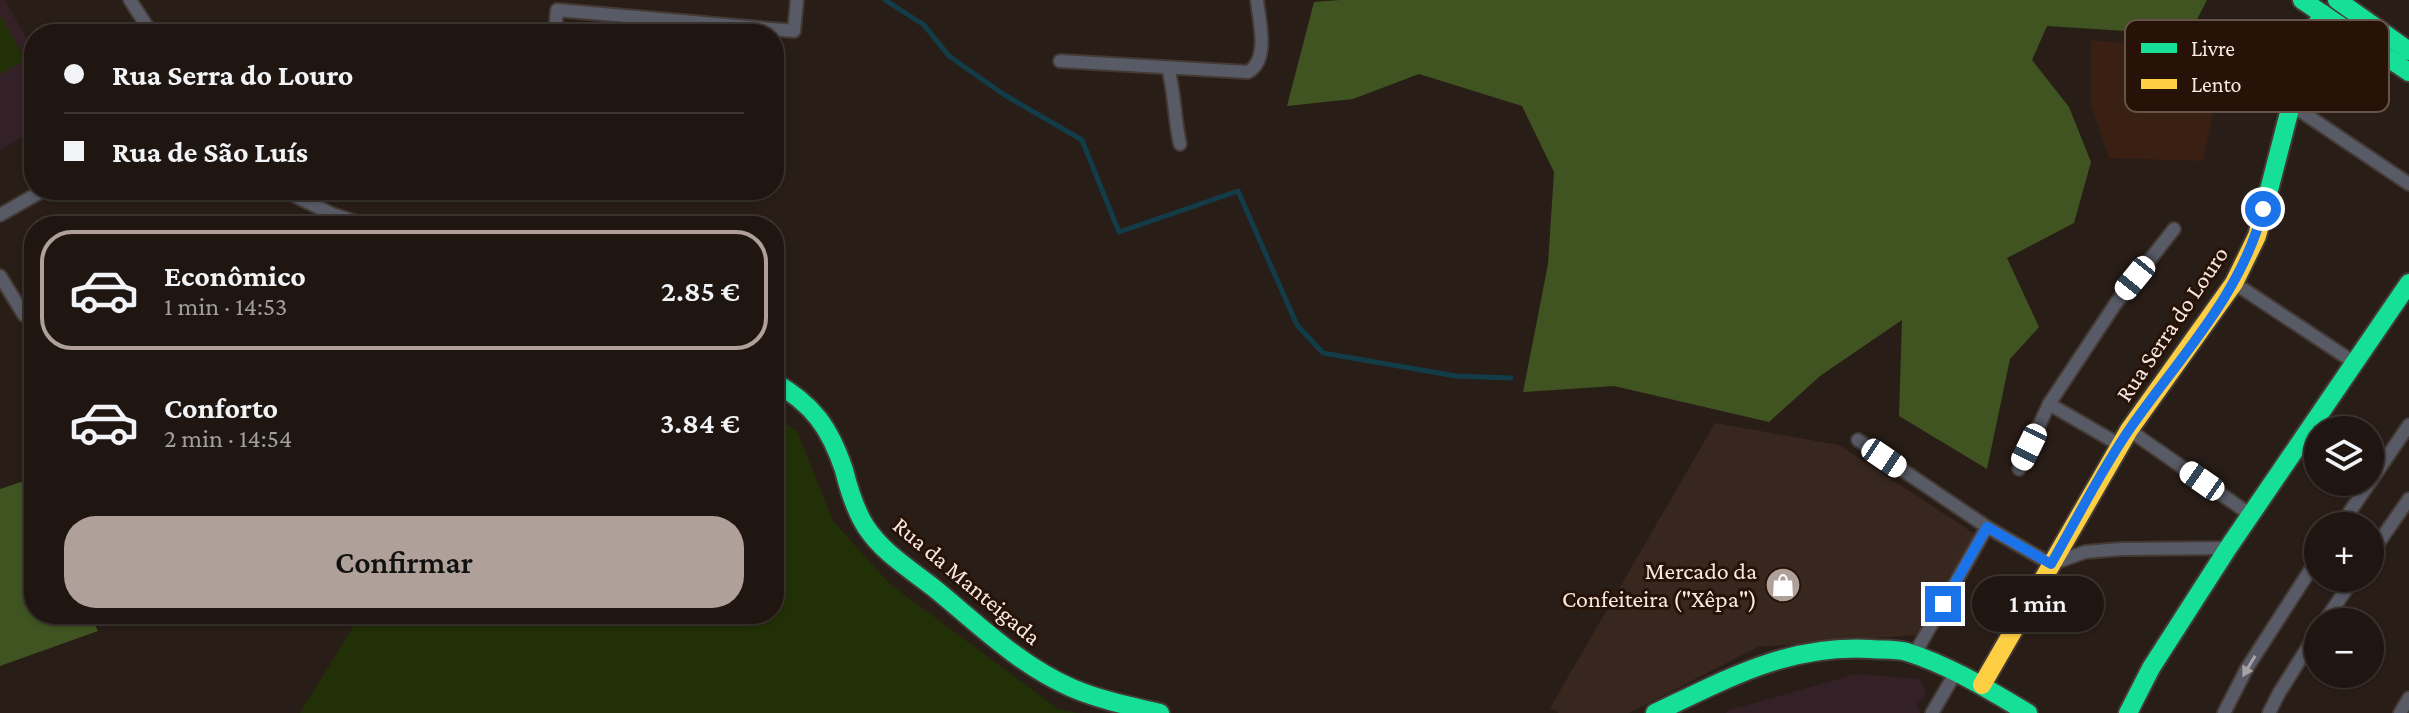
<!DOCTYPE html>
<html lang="pt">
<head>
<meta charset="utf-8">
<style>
  body { margin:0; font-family:"Crimson Pro",serif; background:#2c231f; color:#f1f3f6; height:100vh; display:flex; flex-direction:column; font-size:30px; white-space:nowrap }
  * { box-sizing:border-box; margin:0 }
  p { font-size:26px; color:#a19f9f }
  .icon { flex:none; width:44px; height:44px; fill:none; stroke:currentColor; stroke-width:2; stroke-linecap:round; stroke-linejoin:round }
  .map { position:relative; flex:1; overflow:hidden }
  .panel { position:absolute; left:24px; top:216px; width:760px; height:408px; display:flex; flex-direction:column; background:#1f1611; border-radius:32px; box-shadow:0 2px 6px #0004,0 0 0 2px #3c3531 }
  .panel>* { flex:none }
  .hud { position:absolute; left:24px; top:24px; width:760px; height:176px; border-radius:32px; box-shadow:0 2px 6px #0004,0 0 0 2px #3c3531; display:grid; align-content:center; height:176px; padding:0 40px; background:#1f1611 }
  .controls { position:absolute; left:2304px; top:416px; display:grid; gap:16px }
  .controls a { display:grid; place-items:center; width:80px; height:80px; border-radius:50%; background:#1f1611; box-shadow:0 2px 6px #0004,0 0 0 2px #3c3531; font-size:40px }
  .end { position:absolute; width:36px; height:36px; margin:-18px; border:10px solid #1a73e8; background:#fff; box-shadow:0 0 0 4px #fff }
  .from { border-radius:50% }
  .bubble { position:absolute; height:56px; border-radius:28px; background:#1f1611; box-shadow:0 2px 6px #0004,0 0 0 2px #3c3531; font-size:26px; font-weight:600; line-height:56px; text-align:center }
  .car { position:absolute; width:24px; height:48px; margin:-24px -12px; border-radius:10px; box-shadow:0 0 6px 2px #0007; background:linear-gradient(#fff 24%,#345 0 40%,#fff 0 76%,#345 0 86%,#fff 0) }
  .hud b { display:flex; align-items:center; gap:28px; height:76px; font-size:30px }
  .hud b+b { border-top:2px solid #3c3531 }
  .hud i { width:20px; height:20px; background:#f1f3f6 }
  ul { padding:14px 0 0; list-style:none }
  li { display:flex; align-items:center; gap:24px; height:120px; margin:0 16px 12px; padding:0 24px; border:4px solid transparent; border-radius:32px }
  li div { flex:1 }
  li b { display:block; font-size:30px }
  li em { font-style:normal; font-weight:600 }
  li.current { border-color:#afa19a }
  li>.icon { width:72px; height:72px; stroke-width:1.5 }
  .action { display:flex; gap:16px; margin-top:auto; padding:16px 40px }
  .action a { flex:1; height:92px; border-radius:32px; background:#afa19a; color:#111; font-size:32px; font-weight:600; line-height:92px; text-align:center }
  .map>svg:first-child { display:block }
  .commercial { fill:#37271e }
  .built { fill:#392013 }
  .education { fill:#332127 }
  .green { fill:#223007 }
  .forest { fill:#405421 }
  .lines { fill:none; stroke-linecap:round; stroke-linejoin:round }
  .stream { stroke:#123c48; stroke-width:5 }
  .street-casing { stroke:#443a35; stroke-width:16 }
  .fast-casing { stroke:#443a35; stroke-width:22 }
  .slow-casing { stroke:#443a35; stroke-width:22 }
  .street { stroke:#585b66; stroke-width:12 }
  .fast { stroke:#16e098; stroke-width:18 }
  .slow { stroke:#ffcf43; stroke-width:18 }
  .oneway { fill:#a8a2a4 }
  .route { stroke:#1a73e8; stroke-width:10 }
  .labels { text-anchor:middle; stroke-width:6; stroke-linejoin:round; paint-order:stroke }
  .street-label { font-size:24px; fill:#f7e8e1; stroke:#261207 }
  .poi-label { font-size:24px; fill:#f7e8e1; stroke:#261207; text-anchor:end }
  .key { fill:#261207; stroke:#655248; stroke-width:2 }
  .key-label { font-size:22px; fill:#f7e8e1 }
</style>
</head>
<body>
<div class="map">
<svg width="2409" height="713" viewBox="0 0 2409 713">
  <rect width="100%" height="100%" fill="#291d17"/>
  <polygon class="commercial" points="1715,423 1839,445 1975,534 1916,635 1758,647 1629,713 1559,713 1550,708"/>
  <polygon class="built" points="2091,40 2190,50 2223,67 2203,161 2109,158 2091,104"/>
  <g class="education">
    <polygon points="0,0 5,0 34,52 34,130 0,150"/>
    <polygon points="1856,674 1919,679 1926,691 1924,698 1917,704 1920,713 1726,713 1726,711"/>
  </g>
  <g class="green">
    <polygon points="1,16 25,60 0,74 0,17"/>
    <polygon points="774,416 797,431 833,521 890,584 1058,709 1078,713 300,713 361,614 774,614"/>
  </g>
  <g class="forest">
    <polygon points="1340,0 2207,0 2189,35 2047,26 2032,60 2069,107 2091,162 2074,223 2007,258 2039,327 2010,359 1987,469 1899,416 1902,320 1820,376 1769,422 1614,386 1523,392 1548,264 1554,172 1522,106 1419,74 1353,99 1287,106 1314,2"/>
    <polygon points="27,480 34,495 34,614 90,614 98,631 0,666 0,489"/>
  </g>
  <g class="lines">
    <polyline class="stream" points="885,0 924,25 949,56 1003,94 1082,140 1119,232 1238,191 1297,325 1323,353 1456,376 1511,378"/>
    <defs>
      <g id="street">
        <polyline points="130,0 152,34"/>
        <polyline points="555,34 557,10 794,31 797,0"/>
        <path d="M1060,61l188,11c22,-12 11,-51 9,-72"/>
        <path d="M1168,68c7,25 6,50 12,76"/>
        <polyline points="2290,104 2409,184"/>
        <polyline points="283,190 332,214 369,226"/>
        <polyline points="0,215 44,190"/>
        <polyline points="0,276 24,315"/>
        <polyline points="2234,283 2355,363"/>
        <polyline points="2049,404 2120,445"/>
        <polyline points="2129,430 2251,515"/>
        <polyline points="1858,440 1987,527"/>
        <polyline points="2019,469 2049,404 2116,303 2174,229"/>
        <polyline points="2340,526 2409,425"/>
        <polyline points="2370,555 2409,499"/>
        <polyline points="2324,622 2354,578"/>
        <polyline points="1914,655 1987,527 2051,564 2085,552 2121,549 2228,548"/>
        <polyline points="1932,713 1956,672"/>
        <polyline points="2224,713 2247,668 2318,558"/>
        <polyline points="2269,713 2279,693 2318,631"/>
        <polyline points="2400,713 2409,698"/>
      </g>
      <g id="fast">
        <polyline points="2302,0 2409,72"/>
        <polyline points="2337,0 2409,51"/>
        <polyline points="2260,225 2308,39 2323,14"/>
        <path d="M774,382c39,22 56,46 70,88 5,20 11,40 22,57 17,26 44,42 68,61 44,36 85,77 138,100 28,12 58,18 88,25"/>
        <path d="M1655,713c72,-34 133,-69 216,-64 11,1 25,0 36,3 44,14 82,38 121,61"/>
        <polyline points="2128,713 2151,668 2228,548 2409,283"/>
      </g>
      <polyline id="slow" points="1982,685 2129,430 2234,283 2257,236 2260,225"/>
    </defs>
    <use href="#street" class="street-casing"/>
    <use href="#fast" class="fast-casing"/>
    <use href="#slow" class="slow-casing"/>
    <use href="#street" class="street"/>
    <use href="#fast" class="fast"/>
    <use href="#slow" class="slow"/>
  </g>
  <defs><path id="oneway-solid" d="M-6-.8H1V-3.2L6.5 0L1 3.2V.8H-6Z" transform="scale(2)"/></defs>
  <use class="oneway" href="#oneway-solid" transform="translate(2249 666) rotate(121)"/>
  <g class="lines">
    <path class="route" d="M1943,604l44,-77 64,37c26,-45 50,-94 80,-137 48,-69 112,-135 132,-218"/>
  </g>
  <defs>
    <symbol id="shop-disc" viewBox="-11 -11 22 22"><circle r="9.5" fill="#afa19a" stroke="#261207"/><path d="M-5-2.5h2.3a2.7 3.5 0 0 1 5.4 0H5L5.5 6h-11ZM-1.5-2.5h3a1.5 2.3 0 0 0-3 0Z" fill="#fff"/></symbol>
  </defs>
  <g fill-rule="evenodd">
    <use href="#shop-disc" x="1763" y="565" width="40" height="40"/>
  </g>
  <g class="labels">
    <g class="street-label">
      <text transform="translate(2172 324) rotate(-56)" y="8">Rua Serra do Louro</text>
      <text transform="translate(967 581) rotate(40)" y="8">Rua da Manteigada</text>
    </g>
    <g class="poi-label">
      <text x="1757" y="579">Mercado da<tspan x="1757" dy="28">Confeiteira ("Xêpa")</tspan></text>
    </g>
  </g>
  <rect x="2125" y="20" width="264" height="92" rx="12" class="key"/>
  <rect x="2141" y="43" width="36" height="10" fill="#16e098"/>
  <rect x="2141" y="79" width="36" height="10" fill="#ffcf43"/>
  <g class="key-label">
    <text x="2191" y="56">Livre</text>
    <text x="2191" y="92">Lento</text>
  </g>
</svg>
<div class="controls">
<a><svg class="icon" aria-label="layers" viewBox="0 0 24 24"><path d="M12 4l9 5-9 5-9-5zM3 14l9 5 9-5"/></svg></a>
<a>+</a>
<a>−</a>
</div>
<i class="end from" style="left:2263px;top:209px"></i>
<i class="end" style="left:1943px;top:604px"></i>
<div class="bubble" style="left:1972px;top:576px;width:132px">1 min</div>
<i class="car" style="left:2135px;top:278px;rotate:219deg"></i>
<i class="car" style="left:2029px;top:447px;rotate:206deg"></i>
<i class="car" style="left:1884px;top:458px;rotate:124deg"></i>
<i class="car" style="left:2202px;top:481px;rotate:305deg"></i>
<div class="hud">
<b><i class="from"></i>Rua Serra do Louro</b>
<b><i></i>Rua de São Luís</b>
</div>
<section class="panel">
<ul>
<li class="current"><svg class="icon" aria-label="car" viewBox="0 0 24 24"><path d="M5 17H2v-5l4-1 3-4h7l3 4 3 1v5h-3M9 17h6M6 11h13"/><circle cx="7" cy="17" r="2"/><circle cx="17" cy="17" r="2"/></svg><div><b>Econômico</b><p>1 min · 14:53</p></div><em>2.85 €</em></li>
<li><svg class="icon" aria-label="car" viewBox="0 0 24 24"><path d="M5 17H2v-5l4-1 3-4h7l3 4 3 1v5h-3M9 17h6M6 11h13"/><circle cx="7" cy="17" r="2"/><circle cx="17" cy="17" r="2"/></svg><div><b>Conforto</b><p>2 min · 14:54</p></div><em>3.84 €</em></li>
</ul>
<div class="action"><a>Confirmar</a></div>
</section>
</div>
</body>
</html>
